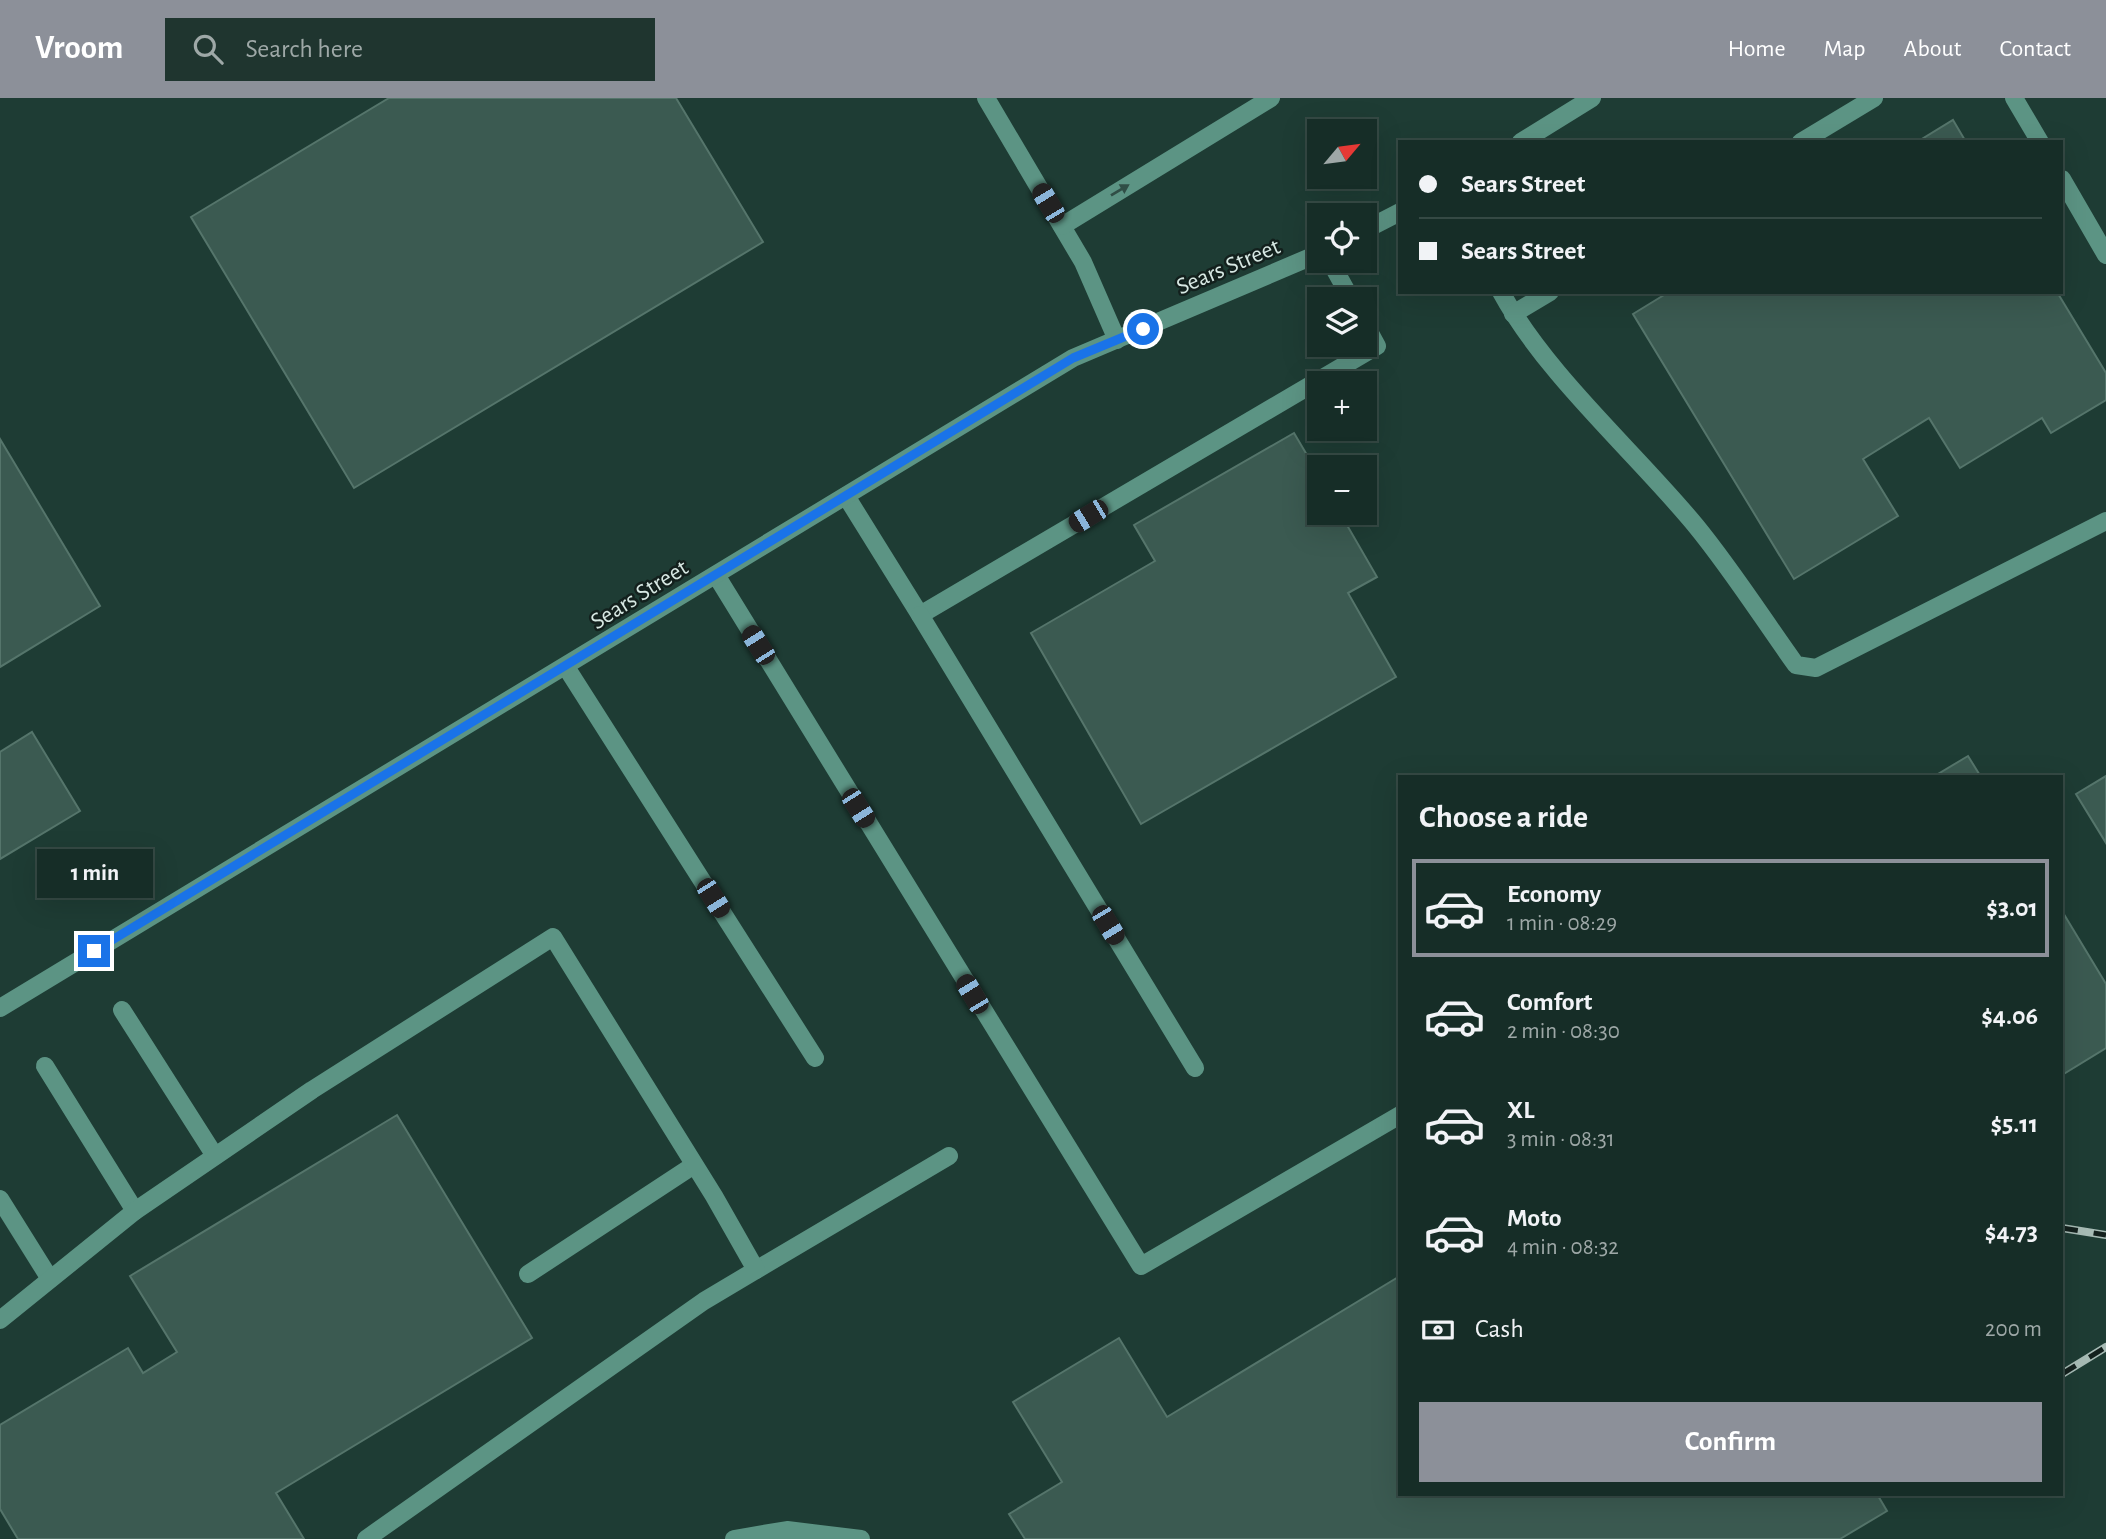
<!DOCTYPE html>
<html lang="en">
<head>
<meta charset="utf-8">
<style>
  body { margin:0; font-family:"Alegreya Sans",sans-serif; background:#1f352f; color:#f1f3f6; height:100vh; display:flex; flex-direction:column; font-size:26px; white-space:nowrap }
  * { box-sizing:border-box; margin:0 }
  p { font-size:23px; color:#9ea8a7 }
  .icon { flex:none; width:38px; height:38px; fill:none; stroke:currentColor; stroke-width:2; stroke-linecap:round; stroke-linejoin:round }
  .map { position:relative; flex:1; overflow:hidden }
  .drawer { position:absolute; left:1398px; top:677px; width:665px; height:721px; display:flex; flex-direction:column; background:#162d27; border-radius:0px; box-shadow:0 7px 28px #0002,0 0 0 2px #354944 }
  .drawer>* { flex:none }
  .top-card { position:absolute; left:1398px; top:42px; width:665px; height:154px; border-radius:0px; box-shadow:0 7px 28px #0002,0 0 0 2px #354944; display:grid; align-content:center; height:154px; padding:0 21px; background:#162d27 }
  .needle { width:46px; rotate:61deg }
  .buttons { position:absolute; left:1307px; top:21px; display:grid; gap:14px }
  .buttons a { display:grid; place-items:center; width:70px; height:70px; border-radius:0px; background:#162d27; box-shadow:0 7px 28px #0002,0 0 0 2px #354944; font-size:35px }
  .end { position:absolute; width:32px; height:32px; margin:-16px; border:9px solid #1a73e8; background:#fff; box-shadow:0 0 0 4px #fff }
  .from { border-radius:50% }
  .bubble { position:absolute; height:49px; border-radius:0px; background:#162d27; box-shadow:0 7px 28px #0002,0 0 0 2px #354944; font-size:23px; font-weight:600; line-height:49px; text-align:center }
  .car { position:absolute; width:21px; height:42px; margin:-21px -10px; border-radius:9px; box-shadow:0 0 5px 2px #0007; background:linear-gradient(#222 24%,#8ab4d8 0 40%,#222 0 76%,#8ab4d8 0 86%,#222 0) }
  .top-card b { display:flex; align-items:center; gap:24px; height:66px; font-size:26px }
  .top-card b+b { border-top:2px solid #354944 }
  .top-card i { width:18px; height:18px; background:#f1f3f6 }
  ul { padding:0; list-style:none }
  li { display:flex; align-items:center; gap:21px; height:98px; margin:0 14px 10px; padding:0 7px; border:4px solid transparent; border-radius:0px }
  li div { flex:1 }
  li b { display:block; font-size:26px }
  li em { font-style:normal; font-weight:600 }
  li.selected { border-color:#8c9099 }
  li>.icon { width:63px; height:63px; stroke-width:1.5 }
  h2 { padding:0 21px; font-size:32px; line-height:84px }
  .pay { display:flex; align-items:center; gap:18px; height:77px; padding:0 21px; font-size:26px }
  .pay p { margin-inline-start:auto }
  .action { display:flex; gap:14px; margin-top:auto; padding:14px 21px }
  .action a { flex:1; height:80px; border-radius:0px; background:#8c9099; color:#fff; font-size:28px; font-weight:600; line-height:80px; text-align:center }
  header { display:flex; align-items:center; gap:42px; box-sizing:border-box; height:98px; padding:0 35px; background:#8c9099; color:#fff }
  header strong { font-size:33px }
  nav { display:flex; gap:38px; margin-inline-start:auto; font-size:24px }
  .search { width:490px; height:63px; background:#1f352f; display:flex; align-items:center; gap:18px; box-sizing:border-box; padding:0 24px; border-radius:0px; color:#9ea8a7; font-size:26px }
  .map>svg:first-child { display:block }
  .building { fill:#3b5a51; stroke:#55756b; stroke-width:2 }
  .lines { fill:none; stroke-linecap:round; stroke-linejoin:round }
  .minor { stroke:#5c9484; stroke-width:18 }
  .rail-casing { stroke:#a7bbb5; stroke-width:8 }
  .rail { stroke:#13201d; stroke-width:5; stroke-dasharray:16; stroke-linecap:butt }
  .oneway { fill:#304e46 }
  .route { stroke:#1a73e8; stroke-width:9 }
  .labels { text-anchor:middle; stroke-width:5; stroke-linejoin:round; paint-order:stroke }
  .street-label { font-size:24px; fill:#d7e8e3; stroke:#13201d }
</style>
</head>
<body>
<header>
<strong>Vroom</strong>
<div class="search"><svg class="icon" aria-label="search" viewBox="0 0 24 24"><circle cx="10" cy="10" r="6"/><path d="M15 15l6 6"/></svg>Search here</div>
<nav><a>Home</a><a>Map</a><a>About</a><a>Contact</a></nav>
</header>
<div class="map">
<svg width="2106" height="1441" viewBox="0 0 2106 1441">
  <rect width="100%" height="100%" fill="#1e3c34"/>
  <g class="building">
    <polygon points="389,0 676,0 763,144 354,390 191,119"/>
    <polygon points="1953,22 1966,44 1917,44"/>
    <polygon points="1669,194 2057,194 2106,275 2106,302 2051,335 2042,320 1960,370 1929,320 1863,361 1898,418 1794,481 1633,216"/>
    <polygon points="1294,335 1320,379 1320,415 1340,415 1377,479 1348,495 1396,579 1141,726 1031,535 1155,463 1134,427"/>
    <polygon points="0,341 100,508 0,569"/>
    <polygon points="32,634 80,713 0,761 0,654"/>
    <polygon points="1968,658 1981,679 1933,679"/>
    <polygon points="2106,678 2106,745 2076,696"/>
    <polygon points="2062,813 2106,886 2106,950 2062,977"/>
    <polygon points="397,1017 532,1240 276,1395 304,1441 18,1441 0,1411 0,1327 128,1250 143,1275 177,1254 130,1178"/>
    <polygon points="1400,1178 1400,1396 1877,1396 1887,1413 1840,1441 1025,1441 1009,1416 1062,1384 1013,1304 1119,1240 1167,1319"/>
  </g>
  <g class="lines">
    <g class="minor">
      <polyline points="986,0 1083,164 1117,242"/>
      <polyline points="2014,0 2040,44"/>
      <polyline points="1521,44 1592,0"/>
      <polyline points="1801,44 1874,0"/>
      <polyline points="2062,81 2106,157"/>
      <polyline points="1062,128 1271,0"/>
      <polyline points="1365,132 1400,114"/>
      <polyline points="1330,163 1351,201"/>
      <path d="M1501,194c45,83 135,161 195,234 36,44 67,93 100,139l20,3 290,-147"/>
      <polyline points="1513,216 1550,194"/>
      <polyline points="846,398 920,517 1377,248 1365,226"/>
      <polyline points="716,477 1141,1168 1400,1017"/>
      <polyline points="920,517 1195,970"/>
      <polyline points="566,569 815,960"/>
      <polyline points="0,910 1073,260 1320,155"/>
      <polyline points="122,912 215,1058"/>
      <polyline points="45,968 135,1113"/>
      <polyline points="0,1101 50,1181"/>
      <polyline points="756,1172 949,1058"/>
      <polyline points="528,1176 694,1067"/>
      <polyline points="0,1222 135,1113 312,992 553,839 714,1098 756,1172 704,1203 366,1441"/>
      <polyline points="734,1441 787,1432 861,1441"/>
    </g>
    <defs>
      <g id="rail">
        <polyline points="2062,1130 2106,1137"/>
        <polyline points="2062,1276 2106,1249"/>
      </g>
    </defs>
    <use href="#rail" class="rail-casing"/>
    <use href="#rail" class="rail"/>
  </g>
  <defs><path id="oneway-solid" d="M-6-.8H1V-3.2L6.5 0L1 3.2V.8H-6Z" transform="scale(1.75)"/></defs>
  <use class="oneway" href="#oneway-solid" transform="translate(1120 92) rotate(-31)"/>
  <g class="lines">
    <polyline class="route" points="94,853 1073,260 1143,231"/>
  </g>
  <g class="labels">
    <g class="street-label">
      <text transform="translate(1228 168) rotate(-23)" y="8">Sears Street</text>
      <text transform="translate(639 496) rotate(-32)" y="8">Sears Street</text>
    </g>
  </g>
</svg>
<div class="buttons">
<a><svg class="needle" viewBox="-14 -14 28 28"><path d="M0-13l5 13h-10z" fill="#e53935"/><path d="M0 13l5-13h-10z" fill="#9ea8a7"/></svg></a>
<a><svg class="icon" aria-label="locate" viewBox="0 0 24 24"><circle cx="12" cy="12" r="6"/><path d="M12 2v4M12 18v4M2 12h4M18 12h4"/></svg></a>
<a><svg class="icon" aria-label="layers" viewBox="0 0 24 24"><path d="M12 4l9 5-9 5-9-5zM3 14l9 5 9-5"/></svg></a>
<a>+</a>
<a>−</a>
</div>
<i class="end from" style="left:1143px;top:231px"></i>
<i class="end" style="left:94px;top:853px"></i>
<div class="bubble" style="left:37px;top:751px;width:116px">1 min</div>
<i class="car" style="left:1048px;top:105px;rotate:329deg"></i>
<i class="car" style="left:1088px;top:418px;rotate:239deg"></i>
<i class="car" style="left:758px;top:547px;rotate:328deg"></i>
<i class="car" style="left:858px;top:710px;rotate:148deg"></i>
<i class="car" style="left:713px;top:800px;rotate:148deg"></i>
<i class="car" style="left:1108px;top:827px;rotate:149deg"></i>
<i class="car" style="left:972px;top:896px;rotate:329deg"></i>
<div class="top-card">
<b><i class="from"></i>Sears Street</b>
<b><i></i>Sears Street</b>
</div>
<section class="drawer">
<h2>Choose a ride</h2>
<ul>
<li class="selected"><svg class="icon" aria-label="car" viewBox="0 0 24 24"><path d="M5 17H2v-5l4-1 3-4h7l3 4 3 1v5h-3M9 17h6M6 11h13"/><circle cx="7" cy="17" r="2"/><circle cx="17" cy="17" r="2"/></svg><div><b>Economy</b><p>1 min · 08:29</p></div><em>$3.01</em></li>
<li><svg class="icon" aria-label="car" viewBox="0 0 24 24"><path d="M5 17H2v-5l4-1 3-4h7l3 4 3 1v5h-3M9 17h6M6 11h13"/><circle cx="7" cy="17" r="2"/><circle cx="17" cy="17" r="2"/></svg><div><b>Comfort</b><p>2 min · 08:30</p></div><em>$4.06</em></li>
<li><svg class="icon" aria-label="car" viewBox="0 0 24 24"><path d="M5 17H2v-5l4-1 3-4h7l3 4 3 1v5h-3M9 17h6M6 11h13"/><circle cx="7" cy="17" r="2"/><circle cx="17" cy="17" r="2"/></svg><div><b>XL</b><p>3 min · 08:31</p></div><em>$5.11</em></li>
<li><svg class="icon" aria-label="car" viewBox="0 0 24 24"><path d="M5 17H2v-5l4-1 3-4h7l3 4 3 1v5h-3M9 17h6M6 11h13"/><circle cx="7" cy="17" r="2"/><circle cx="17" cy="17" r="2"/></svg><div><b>Moto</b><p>4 min · 08:32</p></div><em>$4.73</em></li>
</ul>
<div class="pay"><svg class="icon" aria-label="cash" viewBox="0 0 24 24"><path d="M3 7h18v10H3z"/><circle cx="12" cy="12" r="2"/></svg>Cash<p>200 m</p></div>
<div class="action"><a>Confirm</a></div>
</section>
</div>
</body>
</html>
